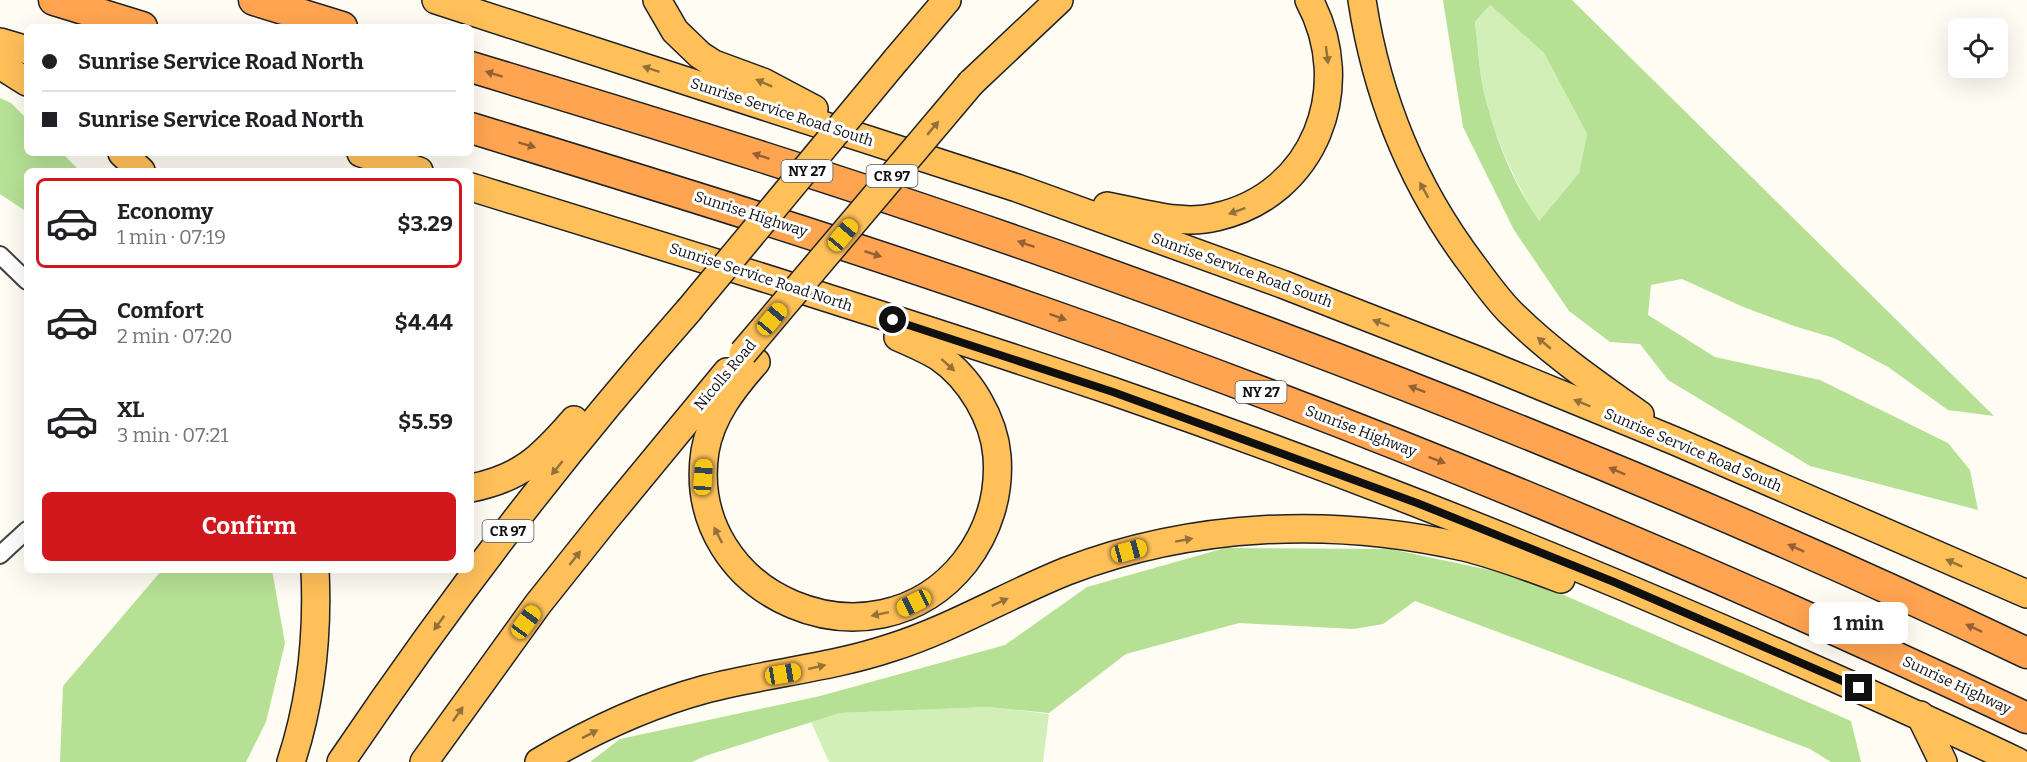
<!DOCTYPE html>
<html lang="en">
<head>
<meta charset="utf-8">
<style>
  body { margin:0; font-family:Bitter,serif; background:#f6f6f6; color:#202124; height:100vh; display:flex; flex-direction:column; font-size:22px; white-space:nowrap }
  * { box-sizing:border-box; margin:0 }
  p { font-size:20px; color:#757577 }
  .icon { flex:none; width:33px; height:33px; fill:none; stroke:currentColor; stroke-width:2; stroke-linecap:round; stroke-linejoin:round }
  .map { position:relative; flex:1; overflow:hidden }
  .drawer { position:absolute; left:24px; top:168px; width:450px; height:405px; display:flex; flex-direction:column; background:#fff; border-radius:9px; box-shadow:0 6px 24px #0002 }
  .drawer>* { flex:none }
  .hud { position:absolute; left:24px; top:24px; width:450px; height:132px; border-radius:9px; box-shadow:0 6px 24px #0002; display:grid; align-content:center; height:132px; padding:0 18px; background:#fff }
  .controls { position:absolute; left:1948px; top:18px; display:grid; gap:12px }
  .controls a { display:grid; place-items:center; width:60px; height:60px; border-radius:9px; background:#fff; box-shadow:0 6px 24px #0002; font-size:30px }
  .end { position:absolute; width:27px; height:27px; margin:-14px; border:8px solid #101010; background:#fff; box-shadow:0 0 0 3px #fff }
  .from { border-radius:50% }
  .bubble { position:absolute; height:42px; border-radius:9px; background:#fff; box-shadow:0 6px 24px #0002; font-size:20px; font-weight:700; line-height:42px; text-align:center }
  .car { position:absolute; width:18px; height:36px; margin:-18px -9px; border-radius:8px; box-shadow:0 0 4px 2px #0007; background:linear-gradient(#f5c518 24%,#345 0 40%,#f5c518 0 76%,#345 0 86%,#f5c518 0) }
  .hud b { display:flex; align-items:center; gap:21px; height:57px; font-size:22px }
  .hud b+b { border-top:2px solid #e0e0e0 }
  .hud i { width:15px; height:15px; background:#202124 }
  ul { padding:10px 0 0; list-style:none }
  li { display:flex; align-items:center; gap:18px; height:90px; margin:0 12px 9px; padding:0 6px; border:3px solid transparent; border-radius:9px }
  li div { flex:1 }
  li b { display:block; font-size:22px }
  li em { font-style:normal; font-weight:700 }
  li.selected { border-color:#d0181d }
  li>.icon { width:54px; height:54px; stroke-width:1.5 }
  .primary-button { display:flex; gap:12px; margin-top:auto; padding:12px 18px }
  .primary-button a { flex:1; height:69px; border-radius:9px; background:#d0181d; color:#fff; font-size:24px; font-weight:700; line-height:69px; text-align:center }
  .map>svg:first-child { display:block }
  .green { fill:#d3efb8 }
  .forest { fill:#b6e195; fill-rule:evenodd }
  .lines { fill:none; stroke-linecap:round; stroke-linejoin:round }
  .minor-casing { stroke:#434343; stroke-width:20 }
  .trunk-casing { stroke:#212121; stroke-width:30 }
  .motorway-casing { stroke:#212121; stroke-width:33 }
  .minor { stroke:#fff; stroke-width:16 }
  .trunk { stroke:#ffc05a; stroke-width:27 }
  .motorway { stroke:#ffa451; stroke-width:30 }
  .trunk-bridge-casing { stroke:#212121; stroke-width:30; stroke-linecap:butt }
  .trunk-bridge { stroke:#ffc05a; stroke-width:27 }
  .oneway { fill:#937139 }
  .oneway2 { fill:#936134 }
  .route { stroke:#101010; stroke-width:8 }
  .labels { text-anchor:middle; stroke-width:6; stroke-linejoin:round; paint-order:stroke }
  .shield { fill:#fff; stroke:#585858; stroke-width:1.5 }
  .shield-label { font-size:14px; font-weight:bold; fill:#101010 }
  .street-label { font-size:15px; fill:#101010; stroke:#fff }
</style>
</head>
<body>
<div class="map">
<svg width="2027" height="762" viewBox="0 0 2027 762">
  <rect width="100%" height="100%" fill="#fffdf3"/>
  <g class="green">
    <path d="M1490,5l54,48 43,81 -8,39 -41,49c-23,-42 -44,-84 -54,-131 -5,-23 -6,-46 -9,-69z"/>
    <polygon points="990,707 1049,714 1043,762 829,762 811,722 840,713"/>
  </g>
  <g class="forest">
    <path d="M1443,0h129l422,416 -46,-6 -60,-43 -54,-29 -40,-12 -53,-20 -59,-27 -31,6 -3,30 67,42 105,23 128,63 22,27 8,40 -168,-44 -142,-86 -28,-36 -30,-2 -41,-31 -55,-81 -51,-103zM1490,5l54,48 43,81 -8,39 -40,48c-26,-38 -44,-83 -55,-129 -5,-22 -6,-47 -9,-70z"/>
    <polygon points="0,98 11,103 27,119 27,153 62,153 80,171 27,171 27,212 0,194"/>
    <polygon points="1225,548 1390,549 1523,577 1851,721 1861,762 1831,762 1810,749 1415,601 1383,624 1354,629 1239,623 1126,654 1049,713 989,707 840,713 705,756 692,762 590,762 620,739 820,696 1005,645 1087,587"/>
    <polygon points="162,570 272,570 285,643 266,722 246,762 60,762 63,686"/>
  </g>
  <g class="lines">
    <defs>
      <g id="minor">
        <polyline points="0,255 27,281"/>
        <polyline points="0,555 27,530"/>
      </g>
      <g id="trunk">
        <polyline points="436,0 1017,188 1282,284 1482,362 1675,441 2027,594"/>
        <polyline points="657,0 675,31 700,55 714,64 763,82 814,109"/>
        <path d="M1362,0c15,99 51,187 112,267 11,15 23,32 37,46 39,39 84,70 129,102"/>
        <polyline points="0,42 27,50"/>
        <polyline points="896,60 947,0"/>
        <polyline points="0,65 27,82"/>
        <polyline points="971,83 1059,0"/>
        <polyline points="122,153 141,171"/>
        <polyline points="361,153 419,171"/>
        <path d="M471,187c214,66 428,132 641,204 206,71 410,151 611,238 99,43 197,86 295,133"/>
        <path d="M1107,206c35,6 74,20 109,11 99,-22 140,-130 93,-217"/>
        <path d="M756,362c-23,26 -45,54 -51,89 -22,146 169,226 260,111 23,-30 35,-67 32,-106 -3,-37 -27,-78 -58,-99 -13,-8 -27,-14 -41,-20"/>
        <path d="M471,488c50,-10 70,-30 103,-68"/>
        <polyline points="1920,715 1943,762"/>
        <path d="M291,762c20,-61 27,-128 24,-192"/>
        <path d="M341,762c106,-157 222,-309 348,-452"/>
        <polyline points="424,762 538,604 605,520 727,372"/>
        <path d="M539,762c52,-31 108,-57 167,-73 61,-16 124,-21 184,-41 61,-19 117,-53 177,-77 125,-48 266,-54 397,-24 33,8 65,20 97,32"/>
      </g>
      <g id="motorway">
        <polyline points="54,0 142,27"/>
        <polyline points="254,0 342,27"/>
        <path d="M471,67c195,59 389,119 581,187 331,117 658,248 975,399"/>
        <path d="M471,128c192,59 384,118 574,185 334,117 661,254 982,405"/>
      </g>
    </defs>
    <use href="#minor" class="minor-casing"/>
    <use href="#trunk" class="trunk-casing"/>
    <use href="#motorway" class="motorway-casing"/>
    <use href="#minor" class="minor"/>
    <use href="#trunk" class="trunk"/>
    <use href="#motorway" class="motorway"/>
    <defs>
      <g id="trunk-bridge">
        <polyline points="689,310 896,60"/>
        <polyline points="743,353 971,83"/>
      </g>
    </defs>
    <use href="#trunk-bridge" class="trunk-bridge-casing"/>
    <use href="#trunk-bridge" class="trunk-bridge"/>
  </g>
  <defs><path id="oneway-solid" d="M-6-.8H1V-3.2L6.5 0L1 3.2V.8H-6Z" transform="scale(1.5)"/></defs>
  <g class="oneway">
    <use href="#oneway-solid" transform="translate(1327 55) rotate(83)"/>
    <use href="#oneway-solid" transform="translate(651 69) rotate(-162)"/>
    <use href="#oneway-solid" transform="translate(764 83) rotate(-156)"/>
    <use href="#oneway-solid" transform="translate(933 128) rotate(-50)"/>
    <use href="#oneway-solid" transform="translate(1424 190) rotate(-119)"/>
    <use href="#oneway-solid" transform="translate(1237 211) rotate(160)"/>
    <use href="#oneway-solid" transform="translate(1381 323) rotate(-159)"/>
    <use href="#oneway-solid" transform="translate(1544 343) rotate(-140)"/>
    <use href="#oneway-solid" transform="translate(948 365) rotate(42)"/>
    <use href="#oneway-solid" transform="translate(1582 403) rotate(-158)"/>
    <use href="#oneway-solid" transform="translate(557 468) rotate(129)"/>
    <use href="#oneway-solid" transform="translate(718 535) rotate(-117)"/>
    <use href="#oneway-solid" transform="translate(1184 540) rotate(-10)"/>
    <use href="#oneway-solid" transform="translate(575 558) rotate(-52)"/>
    <use href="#oneway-solid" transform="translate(1954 563) rotate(-156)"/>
    <use href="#oneway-solid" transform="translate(1000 602) rotate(-25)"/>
    <use href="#oneway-solid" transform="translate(880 614) rotate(168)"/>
    <use href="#oneway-solid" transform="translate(439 623) rotate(126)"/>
    <use href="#oneway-solid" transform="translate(817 667) rotate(-13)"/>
    <use href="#oneway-solid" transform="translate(458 714) rotate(-55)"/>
    <use href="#oneway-solid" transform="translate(590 734) rotate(-27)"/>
  </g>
  <g class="oneway2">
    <use href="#oneway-solid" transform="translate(494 74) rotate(-163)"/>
    <use href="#oneway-solid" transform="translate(527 145) rotate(17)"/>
    <use href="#oneway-solid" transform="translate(761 156) rotate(-162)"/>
    <use href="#oneway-solid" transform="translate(1026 244) rotate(-161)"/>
    <use href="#oneway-solid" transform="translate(873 254) rotate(18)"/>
    <use href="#oneway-solid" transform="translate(1058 317) rotate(20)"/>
    <use href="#oneway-solid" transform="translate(1417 389) rotate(-159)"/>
    <use href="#oneway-solid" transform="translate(1437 460) rotate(21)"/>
    <use href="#oneway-solid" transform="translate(1617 471) rotate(-157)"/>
    <use href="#oneway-solid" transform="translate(1796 548) rotate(-156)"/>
    <use href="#oneway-solid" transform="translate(1974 628) rotate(-155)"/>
  </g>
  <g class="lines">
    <polyline class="route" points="893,320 1113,392 1417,503 1614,582 1859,688"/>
  </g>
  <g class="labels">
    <g class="shield">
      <rect x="781.5" y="160" width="51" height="22" rx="4.5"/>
      <rect x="866.5" y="165" width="51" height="22" rx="4.5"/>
      <rect x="1235.5" y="381" width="51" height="22" rx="4.5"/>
      <rect x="482.5" y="520" width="51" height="22" rx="4.5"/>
    </g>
    <g class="shield-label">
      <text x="807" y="176">NY 27</text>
      <text x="892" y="181">CR 97</text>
      <text x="1261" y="397">NY 27</text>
      <text x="508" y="536">CR 97</text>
    </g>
    <g class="street-label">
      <text transform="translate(782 112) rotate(18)" y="5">Sunrise Service Road South</text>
      <text transform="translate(751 214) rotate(18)" y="5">Sunrise Highway</text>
      <text transform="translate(1242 270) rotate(20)" y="5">Sunrise Service Road South</text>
      <text transform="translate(761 277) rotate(18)" y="5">Sunrise Service Road North</text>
      <text transform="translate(725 375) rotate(-50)" y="5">Nicolls Road</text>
      <text transform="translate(1361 431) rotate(21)" y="5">Sunrise Highway</text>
      <text transform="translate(1693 450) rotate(23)" y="5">Sunrise Service Road South</text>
      <text transform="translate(1957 685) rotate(25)" y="5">Sunrise Highway</text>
    </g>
  </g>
</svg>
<div class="controls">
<a><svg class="icon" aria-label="locate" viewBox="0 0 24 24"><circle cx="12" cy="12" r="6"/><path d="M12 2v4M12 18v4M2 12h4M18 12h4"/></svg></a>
</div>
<i class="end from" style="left:893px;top:320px"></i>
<i class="end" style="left:1859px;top:688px"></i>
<div class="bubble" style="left:1809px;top:602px;width:99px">1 min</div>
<i class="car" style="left:843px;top:235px;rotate:40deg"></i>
<i class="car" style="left:772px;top:319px;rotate:40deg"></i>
<i class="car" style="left:703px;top:477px;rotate:4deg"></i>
<i class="car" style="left:1129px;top:551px;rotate:75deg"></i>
<i class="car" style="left:914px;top:603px;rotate:243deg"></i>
<i class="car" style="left:526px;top:622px;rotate:36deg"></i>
<i class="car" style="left:783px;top:674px;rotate:80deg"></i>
<div class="hud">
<b><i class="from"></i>Sunrise Service Road North</b>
<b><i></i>Sunrise Service Road North</b>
</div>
<section class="drawer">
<ul>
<li class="selected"><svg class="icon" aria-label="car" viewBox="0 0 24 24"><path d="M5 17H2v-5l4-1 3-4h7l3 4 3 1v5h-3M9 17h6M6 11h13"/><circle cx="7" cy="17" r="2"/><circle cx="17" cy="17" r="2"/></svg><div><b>Economy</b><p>1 min · 07:19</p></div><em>$3.29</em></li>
<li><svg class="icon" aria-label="car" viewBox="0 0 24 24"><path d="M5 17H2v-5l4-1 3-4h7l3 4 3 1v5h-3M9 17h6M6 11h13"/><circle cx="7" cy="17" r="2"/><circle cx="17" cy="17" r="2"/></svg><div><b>Comfort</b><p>2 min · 07:20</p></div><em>$4.44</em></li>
<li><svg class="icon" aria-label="car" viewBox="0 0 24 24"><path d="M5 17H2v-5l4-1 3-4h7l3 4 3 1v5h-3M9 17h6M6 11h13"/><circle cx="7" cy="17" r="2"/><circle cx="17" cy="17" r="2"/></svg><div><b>XL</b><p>3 min · 07:21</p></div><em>$5.59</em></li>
</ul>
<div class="primary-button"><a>Confirm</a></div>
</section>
</div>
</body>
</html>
